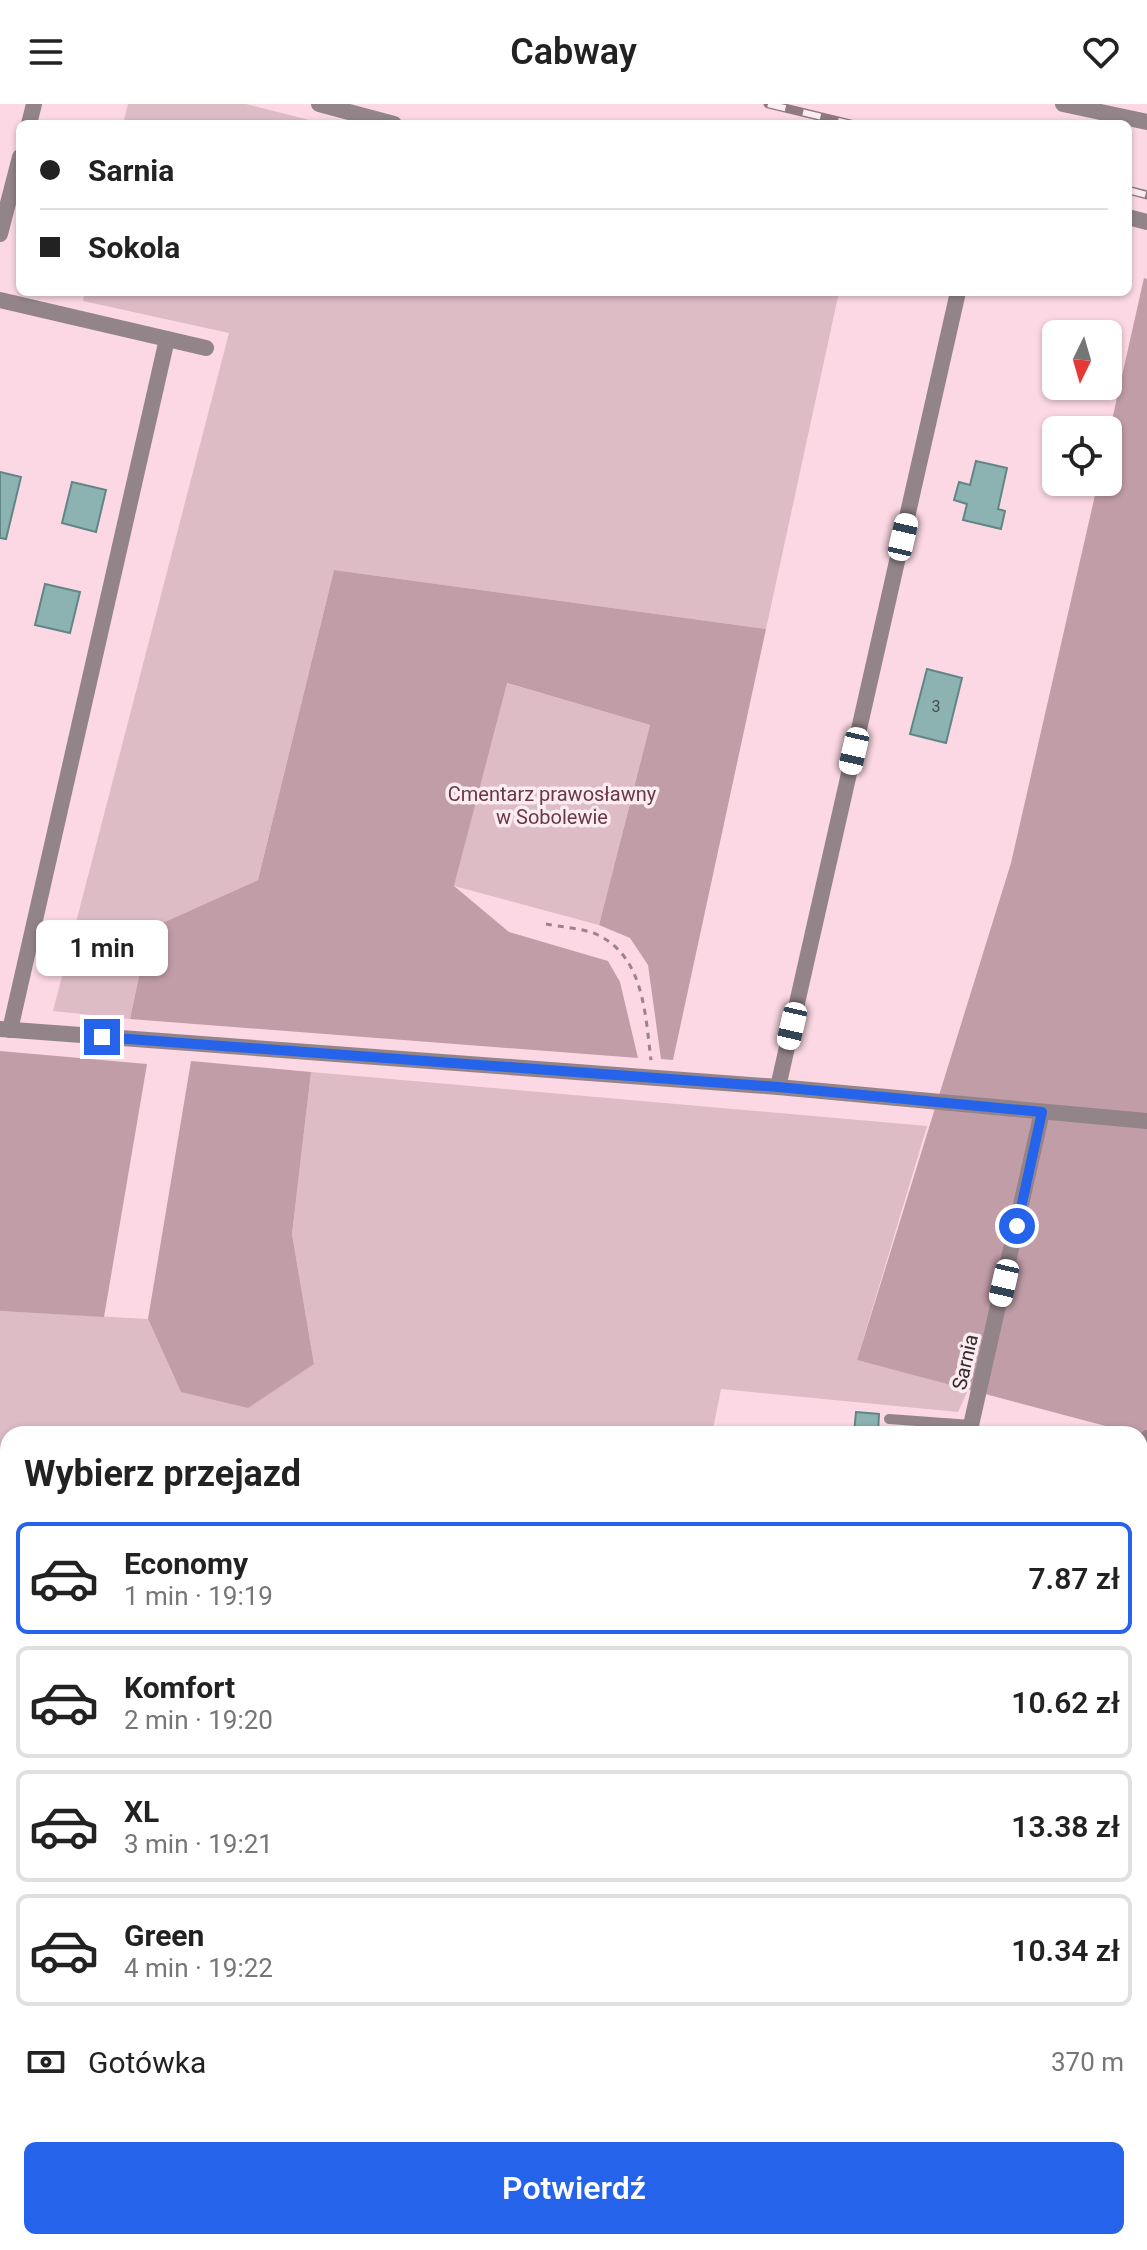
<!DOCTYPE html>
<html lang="pl">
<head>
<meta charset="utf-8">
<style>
  body { margin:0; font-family:Roboto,sans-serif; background:#f6f6f6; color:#222; height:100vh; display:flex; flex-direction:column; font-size:30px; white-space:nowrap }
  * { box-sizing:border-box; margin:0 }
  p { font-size:26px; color:#767676 }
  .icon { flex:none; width:44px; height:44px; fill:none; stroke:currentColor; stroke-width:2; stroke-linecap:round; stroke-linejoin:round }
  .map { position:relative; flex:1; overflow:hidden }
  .drawer { position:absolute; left:0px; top:1322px; width:1148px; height:824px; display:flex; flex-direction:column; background:#fff; border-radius:24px 24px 0 0; box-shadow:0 2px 6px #0004 }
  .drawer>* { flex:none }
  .top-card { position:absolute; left:16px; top:16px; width:1116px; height:176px; border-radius:12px; box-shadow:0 2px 6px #0004; display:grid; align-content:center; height:176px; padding:0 24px; background:#fff }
  .needle { width:52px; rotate:185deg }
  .buttons { position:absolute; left:1042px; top:216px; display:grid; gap:16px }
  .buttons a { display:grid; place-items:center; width:80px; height:80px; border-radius:12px; background:#fff; box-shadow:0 2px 6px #0004; font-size:40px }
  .end { position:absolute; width:36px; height:36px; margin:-18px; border:10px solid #2563eb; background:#fff; box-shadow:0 0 0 4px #fff }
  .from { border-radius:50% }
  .bubble { position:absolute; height:56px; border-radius:12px; background:#fff; box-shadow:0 2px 6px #0004; font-size:26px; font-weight:600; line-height:56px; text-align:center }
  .car { position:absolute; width:24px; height:48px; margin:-24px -12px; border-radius:10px; box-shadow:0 0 6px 2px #0007; background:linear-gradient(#fff 24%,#345 0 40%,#fff 0 76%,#345 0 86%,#fff 0) }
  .top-card b { display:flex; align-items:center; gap:28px; height:76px; font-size:30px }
  .top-card b+b { border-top:2px solid #e0e0e0 }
  .top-card i { width:20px; height:20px; background:#222 }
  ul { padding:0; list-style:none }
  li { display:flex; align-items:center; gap:24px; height:112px; margin:0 16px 12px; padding:0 8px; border:4px solid #e0e0e0; border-radius:12px }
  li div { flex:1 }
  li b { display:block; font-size:30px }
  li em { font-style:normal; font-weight:600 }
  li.selected { border-color:#2563eb }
  li>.icon { width:72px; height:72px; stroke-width:1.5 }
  h2 { padding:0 24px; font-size:36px; line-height:96px }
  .pay { display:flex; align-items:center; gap:20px; height:88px; padding:0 24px; font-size:30px }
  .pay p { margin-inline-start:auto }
  .cta { display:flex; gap:16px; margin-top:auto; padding:16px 24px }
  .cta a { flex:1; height:92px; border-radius:12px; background:#2563eb; color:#fff; font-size:32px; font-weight:600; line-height:92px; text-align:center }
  header { display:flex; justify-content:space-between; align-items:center; height:104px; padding:0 24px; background:#fff; font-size:36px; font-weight:600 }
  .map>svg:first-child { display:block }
  .green { fill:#ddbcc6 }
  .forest { fill:#c19da8 }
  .building { fill:#8cb2b2; stroke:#618686; stroke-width:2 }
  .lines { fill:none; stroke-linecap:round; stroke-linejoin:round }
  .path { stroke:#9b838a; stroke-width:3; stroke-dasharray:6 6; stroke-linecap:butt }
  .lane { stroke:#928488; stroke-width:10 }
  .street { stroke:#928488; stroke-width:16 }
  .rail-casing { stroke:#907980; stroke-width:9 }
  .rail { stroke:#faecf0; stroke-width:6; stroke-dasharray:18; stroke-linecap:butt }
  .route { stroke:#2563eb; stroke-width:10 }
  .labels { text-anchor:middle; stroke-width:7; stroke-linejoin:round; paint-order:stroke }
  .number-label { font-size:16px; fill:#4c4c4f }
  .park-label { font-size:20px; fill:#6a3749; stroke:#faecf0 }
  .street-label { font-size:20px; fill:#372a2e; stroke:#faecf0 }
</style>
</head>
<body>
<header><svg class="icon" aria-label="menu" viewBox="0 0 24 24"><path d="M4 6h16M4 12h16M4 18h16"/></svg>Cabway<svg class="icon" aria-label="heart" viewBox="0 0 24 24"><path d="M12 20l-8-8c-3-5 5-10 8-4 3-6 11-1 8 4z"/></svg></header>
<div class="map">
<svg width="1147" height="2146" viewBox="0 0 1147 2146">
  <rect width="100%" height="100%" fill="#fbd8e3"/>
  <g class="green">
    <polygon points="128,0 246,0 325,20 123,20"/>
    <polygon points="85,188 839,188 766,525 334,466 258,776 149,825 130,915 53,907 229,229 83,197"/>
    <polygon points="506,579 650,621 599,821 454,782"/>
    <polygon points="311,968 927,1022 857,1256 969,1284 958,1308 721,1285 712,1330 8,1330 8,1543 0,1542 0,1207 148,1215 181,1288 314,1260 292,1130"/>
    <polygon points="1147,1897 1147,2146 971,2146 973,2138 1140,2138 1140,1922"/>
    <polygon points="9,2138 104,2138 103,2146 8,2146"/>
  </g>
  <g class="forest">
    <polygon points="1144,174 1147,175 1147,1333 857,1256 1011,759 1098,378 1108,378 1108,334"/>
    <polygon points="334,466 766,525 673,956 661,955 648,861 630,834 599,821 650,621 507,579 454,782 509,828 608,857 620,878 638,954 130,915 149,825 258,776"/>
    <polygon points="0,947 147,960 104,1213 0,1207"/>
    <polygon points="191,957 311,968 292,1130 314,1260 248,1304 181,1288 148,1215"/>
    <polygon points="0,1797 8,1798 8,1847 0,1896"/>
  </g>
  <g class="building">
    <polygon points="976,357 1007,364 998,405 1005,407 1001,425 963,416 967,400 954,396 959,378 970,381"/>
    <polygon points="0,368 21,373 6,435 0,434"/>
    <polygon points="72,378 106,386 96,428 62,419"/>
    <polygon points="45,480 80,488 70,529 35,521"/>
    <polygon points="927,565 962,574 946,639 910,630"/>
    <polygon points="856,1308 879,1310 878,1330 854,1329"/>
  </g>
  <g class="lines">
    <path class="path" d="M546,820c15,3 35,4 50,10 48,22 49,79 55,126"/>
    <g class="lane">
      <polyline points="889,1315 971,1321"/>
      <polyline points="0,1755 8,1758"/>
      <polyline points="0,2069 8,2019"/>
      <polyline points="126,2146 127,2138"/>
      <polyline points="424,2146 426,2138"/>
      <polyline points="523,2146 525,2138"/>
    </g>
    <g class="street">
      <polyline points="319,0 394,20"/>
      <polyline points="1063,0 1147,18"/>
      <polyline points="29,20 34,0"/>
      <polyline points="1128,113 1147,118"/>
      <polyline points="0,130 20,53"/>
      <polyline points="0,196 206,244"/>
      <polyline points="0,925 778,983 1147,1017"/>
      <polyline points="10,926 167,235"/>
      <polyline points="778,983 958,188"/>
      <polyline points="969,1330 1042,1008"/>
      <polyline points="1140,1362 1147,1334"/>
      <polyline points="654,2146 656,2138"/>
      <polyline points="772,2146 774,2138"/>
      <polyline points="961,2146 963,2138"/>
    </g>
    <defs>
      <g id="rail">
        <polyline points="768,0 851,20"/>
        <polyline points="1128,86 1147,91"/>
      </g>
    </defs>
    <use href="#rail" class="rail-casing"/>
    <use href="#rail" class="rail"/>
  </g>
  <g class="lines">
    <polyline class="route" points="102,933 778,983 1042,1008 1017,1122"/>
  </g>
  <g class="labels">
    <g class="number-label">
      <text x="936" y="608">3</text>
    </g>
    <g class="park-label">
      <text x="552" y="697">Cmentarz prawosławny<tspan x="552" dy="23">w Sobolewie</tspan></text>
    </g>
    <g class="street-label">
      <text transform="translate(965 1258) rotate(-77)" y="7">Sarnia</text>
    </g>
  </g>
</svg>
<div class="buttons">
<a><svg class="needle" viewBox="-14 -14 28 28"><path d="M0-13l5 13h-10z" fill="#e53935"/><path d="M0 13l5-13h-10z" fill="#767676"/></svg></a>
<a><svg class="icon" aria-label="locate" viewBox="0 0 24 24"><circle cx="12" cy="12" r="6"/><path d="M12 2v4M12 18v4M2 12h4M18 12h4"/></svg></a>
</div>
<i class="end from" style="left:1017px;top:1122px"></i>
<i class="end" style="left:102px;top:933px"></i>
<div class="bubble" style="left:36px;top:816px;width:132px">1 min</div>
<i class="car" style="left:903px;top:433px;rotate:13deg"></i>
<i class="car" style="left:854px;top:647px;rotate:193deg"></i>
<i class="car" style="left:792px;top:922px;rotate:193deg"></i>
<i class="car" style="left:1004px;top:1179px;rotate:193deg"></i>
<div class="top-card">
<b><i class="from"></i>Sarnia</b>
<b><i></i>Sokola</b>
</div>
<section class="drawer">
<h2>Wybierz przejazd</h2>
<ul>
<li class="selected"><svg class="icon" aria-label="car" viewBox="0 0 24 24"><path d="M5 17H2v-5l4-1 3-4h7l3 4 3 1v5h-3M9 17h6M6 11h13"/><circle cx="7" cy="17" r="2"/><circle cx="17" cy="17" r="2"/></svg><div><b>Economy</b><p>1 min · 19:19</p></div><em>7.87 zł</em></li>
<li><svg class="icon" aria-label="car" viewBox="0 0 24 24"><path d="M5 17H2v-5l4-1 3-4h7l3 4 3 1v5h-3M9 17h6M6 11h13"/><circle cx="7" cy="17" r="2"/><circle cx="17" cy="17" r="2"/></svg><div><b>Komfort</b><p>2 min · 19:20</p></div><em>10.62 zł</em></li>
<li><svg class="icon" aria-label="car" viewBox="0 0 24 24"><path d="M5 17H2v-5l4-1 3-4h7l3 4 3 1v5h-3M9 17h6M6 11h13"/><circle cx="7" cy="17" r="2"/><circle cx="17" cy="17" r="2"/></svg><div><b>XL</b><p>3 min · 19:21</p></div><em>13.38 zł</em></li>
<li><svg class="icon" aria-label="car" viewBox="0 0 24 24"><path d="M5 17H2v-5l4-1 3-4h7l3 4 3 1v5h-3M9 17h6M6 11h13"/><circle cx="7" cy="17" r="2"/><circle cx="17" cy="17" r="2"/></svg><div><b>Green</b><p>4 min · 19:22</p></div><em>10.34 zł</em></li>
</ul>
<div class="pay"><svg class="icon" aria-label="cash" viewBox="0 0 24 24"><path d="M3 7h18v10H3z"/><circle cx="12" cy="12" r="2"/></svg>Gotówka<p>370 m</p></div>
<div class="cta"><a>Potwierdź</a></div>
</section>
</div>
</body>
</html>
